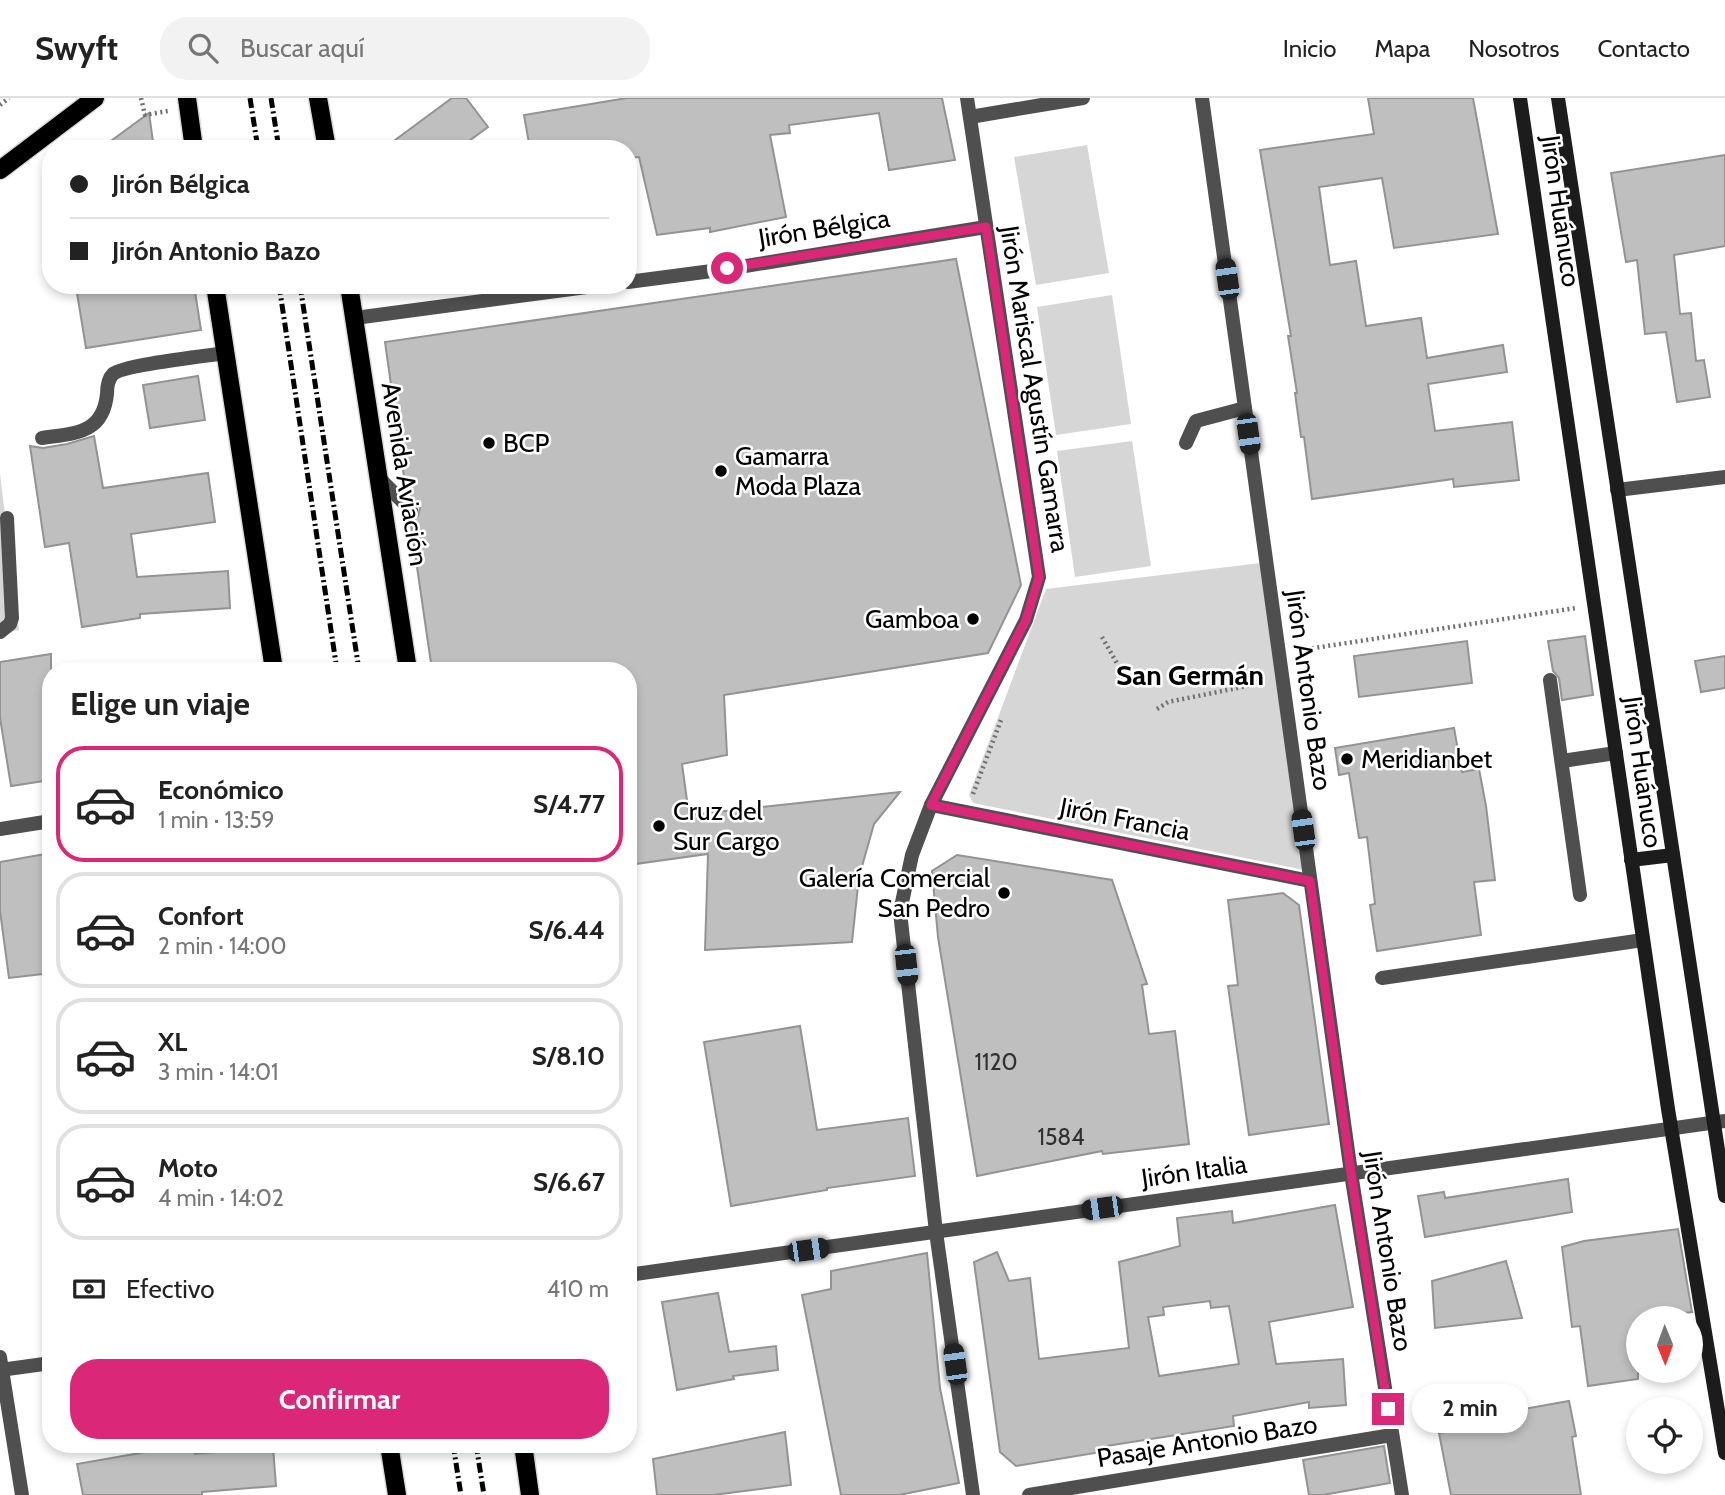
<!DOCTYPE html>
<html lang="es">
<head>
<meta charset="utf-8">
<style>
  body { margin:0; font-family:Cabin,sans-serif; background:#f2f2f2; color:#222; height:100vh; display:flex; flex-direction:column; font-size:26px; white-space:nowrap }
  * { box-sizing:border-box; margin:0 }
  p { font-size:23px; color:#767676 }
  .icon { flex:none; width:38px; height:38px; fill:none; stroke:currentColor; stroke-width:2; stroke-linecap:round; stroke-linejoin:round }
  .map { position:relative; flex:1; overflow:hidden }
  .panel { position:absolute; left:42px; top:564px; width:595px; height:791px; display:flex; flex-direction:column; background:#fff; border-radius:28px; box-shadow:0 4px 10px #0003 }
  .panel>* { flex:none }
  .top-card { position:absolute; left:42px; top:42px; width:595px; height:154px; border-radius:28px; box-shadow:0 4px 10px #0003; display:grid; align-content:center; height:154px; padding:0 28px; background:#fff }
  .needle { width:46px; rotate:179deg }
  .controls { position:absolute; left:1626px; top:1208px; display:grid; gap:14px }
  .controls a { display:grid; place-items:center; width:77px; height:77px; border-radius:50%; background:#fff; box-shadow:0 4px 10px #0003; font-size:35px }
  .end { position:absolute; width:32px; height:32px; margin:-16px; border:9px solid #db2777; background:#fff; box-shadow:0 0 0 4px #fff }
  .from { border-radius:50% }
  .bubble { position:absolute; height:49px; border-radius:24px; background:#fff; box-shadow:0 4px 10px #0003; font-size:23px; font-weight:800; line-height:49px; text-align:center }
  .car { position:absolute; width:21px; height:42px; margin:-21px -10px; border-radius:9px; box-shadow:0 0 5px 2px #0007; background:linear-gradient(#222 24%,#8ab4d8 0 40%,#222 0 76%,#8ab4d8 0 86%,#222 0) }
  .top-card b { display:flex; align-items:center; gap:24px; height:66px; font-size:26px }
  .top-card b+b { border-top:2px solid #e0e0e0 }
  .top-card i { width:18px; height:18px; background:#222 }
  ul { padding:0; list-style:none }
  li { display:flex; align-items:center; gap:21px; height:116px; margin:0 14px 10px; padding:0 14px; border:4px solid #e0e0e0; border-radius:28px }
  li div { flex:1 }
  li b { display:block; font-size:26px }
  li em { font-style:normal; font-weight:800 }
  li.selected { border-color:#db2777 }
  li>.icon { width:63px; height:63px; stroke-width:1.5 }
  h2 { padding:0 28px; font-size:32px; line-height:84px }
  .pay { display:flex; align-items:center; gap:18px; height:77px; padding:0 28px; font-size:26px }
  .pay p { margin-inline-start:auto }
  .cta { display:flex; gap:14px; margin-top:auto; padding:14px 28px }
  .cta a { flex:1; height:80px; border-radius:28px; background:#db2777; color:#fff; font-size:28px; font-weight:800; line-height:80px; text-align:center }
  header { display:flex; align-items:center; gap:42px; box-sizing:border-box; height:98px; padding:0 35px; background:#fff; border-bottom:2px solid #e0e0e0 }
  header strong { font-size:33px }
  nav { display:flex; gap:38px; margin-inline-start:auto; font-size:24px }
  .search { width:490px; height:63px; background:#f2f2f2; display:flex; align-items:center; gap:18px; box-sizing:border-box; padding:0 24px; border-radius:28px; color:#767676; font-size:26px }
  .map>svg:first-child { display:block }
  .green { fill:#d6d6d6 }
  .building { fill:#bfbfbf; stroke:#939393; stroke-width:2; fill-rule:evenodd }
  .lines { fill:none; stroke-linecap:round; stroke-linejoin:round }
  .primary-casing { stroke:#dbdbdb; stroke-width:21 }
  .path { stroke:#717171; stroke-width:4.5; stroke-dasharray:2 3.5; stroke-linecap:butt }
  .lane { stroke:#4f4f4f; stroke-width:14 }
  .street { stroke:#4f4f4f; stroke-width:14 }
  .secondary { stroke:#1c1c1c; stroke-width:14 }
  .primary { stroke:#000; stroke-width:18 }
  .rail { stroke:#000; stroke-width:5; stroke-dasharray:10 3.5 2 3.5; stroke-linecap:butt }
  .route { stroke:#db2777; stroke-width:9 }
  .poi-dot { fill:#000; stroke:#fff; stroke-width:2.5 }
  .labels { text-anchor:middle; stroke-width:5; stroke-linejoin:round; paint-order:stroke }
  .number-label { font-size:23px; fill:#303030 }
  .street-label { font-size:26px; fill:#000; stroke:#fff }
  .poi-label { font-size:26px; fill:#000; stroke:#fff; text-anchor:start }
  .neighbourhood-label { font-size:28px; font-weight:bold; fill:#000; stroke:#fff }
</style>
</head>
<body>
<header>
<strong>Swyft</strong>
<div class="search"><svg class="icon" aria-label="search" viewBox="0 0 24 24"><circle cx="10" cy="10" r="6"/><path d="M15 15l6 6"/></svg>Buscar aquí</div>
<nav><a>Inicio</a><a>Mapa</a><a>Nosotros</a><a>Contacto</a></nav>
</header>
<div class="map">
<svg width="1725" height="1397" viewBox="0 0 1725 1397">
  <rect width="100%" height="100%" fill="#fff"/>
  <g class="green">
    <polygon points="1087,47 1109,175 1036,187 1014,59"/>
    <polygon points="1112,197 1131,326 1056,337 1037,209"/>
    <polygon points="1132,343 1151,468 1075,479 1057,353"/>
    <polygon points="0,376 19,532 0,535"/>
    <polygon points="1260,465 1304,772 973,705 969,697 1046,491"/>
  </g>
  <g class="building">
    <polygon points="452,0 466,0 488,29 458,51 383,51"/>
    <polygon points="627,0 942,0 955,62 889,72 879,15 789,27 790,35 770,37 786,119 710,134 710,130 657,137 639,59 628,60 628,51 530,51 524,17"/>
    <polygon points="1368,0 1473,0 1498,136 1394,150 1382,80 1319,89 1330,167 1356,163 1366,228 1421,220 1427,260 1503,247 1507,274 1428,286 1435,333 1512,324 1519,382 1454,389 1453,381 1312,401 1304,339 1301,339 1295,295 1297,295 1288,238 1291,238 1260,52 1374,36"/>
    <polygon points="149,15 154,51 100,51"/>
    <polygon points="1725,57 1725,148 1674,157 1680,216 1691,215 1696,263 1704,262 1710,299 1677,304 1666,234 1645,236 1637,162 1626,164 1611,75"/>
    <polygon points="956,161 1021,487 988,555 724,597 727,657 682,666 689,717 900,694 874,726 859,779 852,844 705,852 708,756 628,767 628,572 432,572 410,421 418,418 420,410 406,393 385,244"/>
    <polygon points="125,187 194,187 201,232 86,250 77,195"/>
    <polygon points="198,278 205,322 150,330 143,287"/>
    <polygon points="94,338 103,390 208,375 215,424 131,436 137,479 228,473 230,510 140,516 140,520 82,529 69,445 45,449 30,348 43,350 67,346"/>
    <polygon points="1585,538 1593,597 1562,602 1559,580 1553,573 1548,543"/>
    <polygon points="1467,543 1472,585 1359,599 1354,558"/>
    <polygon points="51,556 51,682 11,688 0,620 0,564"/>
    <polygon points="1725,558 1725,590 1701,594 1695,563"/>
    <polygon points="1454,630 1462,674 1479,671 1486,708 1495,782 1474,784 1481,837 1377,853 1370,807 1375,806 1367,739 1359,740 1349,675 1339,677 1335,650"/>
    <polygon points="51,755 51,875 9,880 0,813 0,764"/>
    <polygon points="957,757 1112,782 1147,886 1142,887 1149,936 1175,933 1189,1046 1103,1056 1102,1053 977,1078 938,839 932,773"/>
    <polygon points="1283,795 1299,807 1329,1026 1249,1037 1228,888 1238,887 1228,802"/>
    <polygon points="800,928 817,1032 908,1020 915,1078 827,1090 827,1092 731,1108 704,944"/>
    <polygon points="1568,1081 1572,1114 1425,1139 1418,1098 1444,1094 1445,1100"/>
    <path d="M1335,1107l18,102 -84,15 7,42 67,-5 3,46 -37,3v-6l-76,14 1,10 -134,21 1,5 -85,14 -16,-14 -26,-190 23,-10 12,29 21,-3 9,81 90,-11 -10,-86 61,-16 -3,-28 55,-7 1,12zM1210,1203l1,7 18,-2 10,58 -80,12 -11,-59 16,-2 -1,-8z"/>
    <polygon points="1678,1131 1692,1214 1638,1220 1638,1281 1588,1288 1580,1228 1572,1229 1562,1149 1584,1143"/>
    <polygon points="927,1155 940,1290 959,1385 899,1397 841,1397 802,1197 831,1191 831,1173"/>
    <polygon points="1506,1163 1522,1220 1435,1230 1432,1183"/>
    <polygon points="718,1195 729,1254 776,1248 778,1272 733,1278 734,1281 677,1292 662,1204"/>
    <polygon points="1569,1303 1576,1338 1572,1339 1581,1397 1451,1397 1439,1335 1497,1324 1496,1316"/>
    <polygon points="785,1334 791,1387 713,1397 657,1397 653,1361"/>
    <polygon points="192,1346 195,1356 273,1349 276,1388 202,1394 202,1397 83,1397 77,1366"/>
    <polygon points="1384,1348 1390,1385 1323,1397 1309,1397 1303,1362"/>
  </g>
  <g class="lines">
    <defs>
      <g id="primary">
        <polyline points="187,0 194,51"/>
        <polyline points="318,0 327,51"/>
        <polyline points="0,72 95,0"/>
        <polyline points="215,187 274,572"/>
        <polyline points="349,187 408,572"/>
        <polyline points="389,1346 397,1397"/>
        <polyline points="523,1346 530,1397"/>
      </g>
    </defs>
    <use href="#primary" class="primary-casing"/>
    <g class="path">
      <polyline points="141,0 145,17 168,13"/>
      <polyline points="0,7 9,0"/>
      <polyline points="1102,539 1118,567"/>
      <polyline points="1301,552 1576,510"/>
      <polyline points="1157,611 1168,604 1262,585"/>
      <polyline points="973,696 1001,622"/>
    </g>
    <g class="lane">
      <path d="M42,340c33,-5 61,-4 65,-44 0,-6 1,-15 6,-20 10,-9 93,-18 113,-21"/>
      <polyline points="1186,345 1196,323 1245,310"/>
      <polyline points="379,380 411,412"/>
      <polyline points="1617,392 1725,379"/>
      <polyline points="0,534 10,526 12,520 7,420"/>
      <polyline points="1550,582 1580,797"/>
      <polyline points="1562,663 1616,655"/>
      <polyline points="1382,880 1643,842"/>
    </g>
    <g class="street">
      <polyline points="967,0 1039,479 1026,522 931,707 912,757 900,814 936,1134 973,1397"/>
      <polyline points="1202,0 1351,1075 1402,1397"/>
      <polyline points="970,19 1083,0"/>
      <polyline points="628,184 727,171 986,129"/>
      <polyline points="355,220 602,187"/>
      <polyline points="931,707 1310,783"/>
      <polyline points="0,731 51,723"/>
      <polyline points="628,1177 1725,1023"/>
      <polyline points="0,1259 22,1397"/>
      <polyline points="0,1272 51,1265"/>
      <polyline points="1029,1397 1392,1337"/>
    </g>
    <g class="secondary">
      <polyline points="1520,0 1668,1011 1725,1355"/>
      <polyline points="1558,0 1725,1098"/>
      <polyline points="1631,762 1673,757"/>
    </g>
    <use href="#primary" class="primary"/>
    <g class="rail">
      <polyline points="250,0 258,51"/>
      <polyline points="271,0 279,51"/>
      <polyline points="279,187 337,572"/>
      <polyline points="300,187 359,572"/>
      <polyline points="453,1346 461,1397"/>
      <polyline points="476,1346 484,1397"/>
    </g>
  </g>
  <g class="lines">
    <polyline class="route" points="727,170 986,129 1039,479 1026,522 931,707 1310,783 1351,1075 1388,1311"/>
  </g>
  <g class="poi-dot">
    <circle cx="489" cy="345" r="7"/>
    <circle cx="721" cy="373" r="7"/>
    <circle cx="973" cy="521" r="7"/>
    <circle cx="1347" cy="661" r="7"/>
    <circle cx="659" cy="728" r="7"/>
    <circle cx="1004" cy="795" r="7"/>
  </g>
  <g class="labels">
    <g class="number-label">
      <text x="996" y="972">1120</text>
      <text x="1061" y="1047">1584</text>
    </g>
    <g class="street-label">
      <text transform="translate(1561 113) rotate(82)" y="9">Jirón Huánuco</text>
      <text transform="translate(824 130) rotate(-9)" y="9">Jirón Bélgica</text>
      <text transform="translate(1035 291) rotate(81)" y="9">Jirón Mariscal Agustín Gamarra</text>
      <text transform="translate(405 376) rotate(81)" y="9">Avenida Aviación</text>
      <text transform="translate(1309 592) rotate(82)" y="9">Jirón Antonio Bazo</text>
      <text transform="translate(1643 674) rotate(82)" y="9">Jirón Huánuco</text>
      <text transform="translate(1125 721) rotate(11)" y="9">Jirón Francia</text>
      <text transform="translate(1194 1073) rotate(-8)" y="9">Jirón Italia</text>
      <text transform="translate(1388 1153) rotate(81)" y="9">Jirón Antonio Bazo</text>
      <text transform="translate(1207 1343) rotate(-9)" y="9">Pasaje Antonio Bazo</text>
    </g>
    <g class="poi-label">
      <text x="503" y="354">BCP</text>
      <text x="735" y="367">Gamarra<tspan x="735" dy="30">Moda Plaza</tspan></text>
      <text x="959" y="530" text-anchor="end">Gamboa</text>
      <text x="1361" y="670">Meridianbet</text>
      <text x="673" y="722">Cruz del<tspan x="673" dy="30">Sur Cargo</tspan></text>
      <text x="990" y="789" text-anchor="end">Galería Comercial<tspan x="990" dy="30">San Pedro</tspan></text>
    </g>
    <g class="neighbourhood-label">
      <text x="1190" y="587">San Germán</text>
    </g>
  </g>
</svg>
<div class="controls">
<a><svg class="needle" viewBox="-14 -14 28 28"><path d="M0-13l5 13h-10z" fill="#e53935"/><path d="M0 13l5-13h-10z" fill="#767676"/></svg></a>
<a><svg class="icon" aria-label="locate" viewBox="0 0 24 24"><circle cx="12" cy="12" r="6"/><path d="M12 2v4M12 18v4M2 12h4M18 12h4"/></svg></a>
</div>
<i class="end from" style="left:727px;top:170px"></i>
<i class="end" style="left:1388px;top:1311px"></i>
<div class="bubble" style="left:1412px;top:1286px;width:116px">2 min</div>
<i class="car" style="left:1227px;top:181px;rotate:352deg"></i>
<i class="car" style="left:1248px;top:336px;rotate:172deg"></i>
<i class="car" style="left:1303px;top:732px;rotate:352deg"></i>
<i class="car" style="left:906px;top:867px;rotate:174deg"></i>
<i class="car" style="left:1102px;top:1110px;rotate:262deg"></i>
<i class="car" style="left:808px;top:1152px;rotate:82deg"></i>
<i class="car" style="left:955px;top:1266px;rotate:352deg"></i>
<div class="top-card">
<b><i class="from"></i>Jirón Bélgica</b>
<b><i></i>Jirón Antonio Bazo</b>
</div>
<section class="panel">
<h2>Elige un viaje</h2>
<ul>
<li class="selected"><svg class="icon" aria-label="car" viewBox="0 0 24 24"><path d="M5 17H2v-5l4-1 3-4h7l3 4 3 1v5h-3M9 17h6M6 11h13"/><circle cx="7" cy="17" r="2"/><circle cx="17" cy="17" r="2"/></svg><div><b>Económico</b><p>1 min · 13:59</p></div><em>S/4.77</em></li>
<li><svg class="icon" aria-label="car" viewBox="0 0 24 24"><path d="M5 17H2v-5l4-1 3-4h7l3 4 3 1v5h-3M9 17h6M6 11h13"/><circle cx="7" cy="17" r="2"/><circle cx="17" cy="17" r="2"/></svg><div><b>Confort</b><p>2 min · 14:00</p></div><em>S/6.44</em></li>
<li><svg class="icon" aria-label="car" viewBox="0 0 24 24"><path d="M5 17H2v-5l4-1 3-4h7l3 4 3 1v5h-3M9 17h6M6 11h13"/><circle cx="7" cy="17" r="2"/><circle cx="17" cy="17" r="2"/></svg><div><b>XL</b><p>3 min · 14:01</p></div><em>S/8.10</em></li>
<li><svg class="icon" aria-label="car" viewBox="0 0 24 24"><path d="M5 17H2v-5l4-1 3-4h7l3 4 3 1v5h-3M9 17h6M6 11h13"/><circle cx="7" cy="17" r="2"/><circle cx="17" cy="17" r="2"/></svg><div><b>Moto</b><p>4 min · 14:02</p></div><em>S/6.67</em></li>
</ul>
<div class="pay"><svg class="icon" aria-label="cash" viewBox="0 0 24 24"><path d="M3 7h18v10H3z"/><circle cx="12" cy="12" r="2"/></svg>Efectivo<p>410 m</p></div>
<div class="cta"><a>Confirmar</a></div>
</section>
</div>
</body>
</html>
